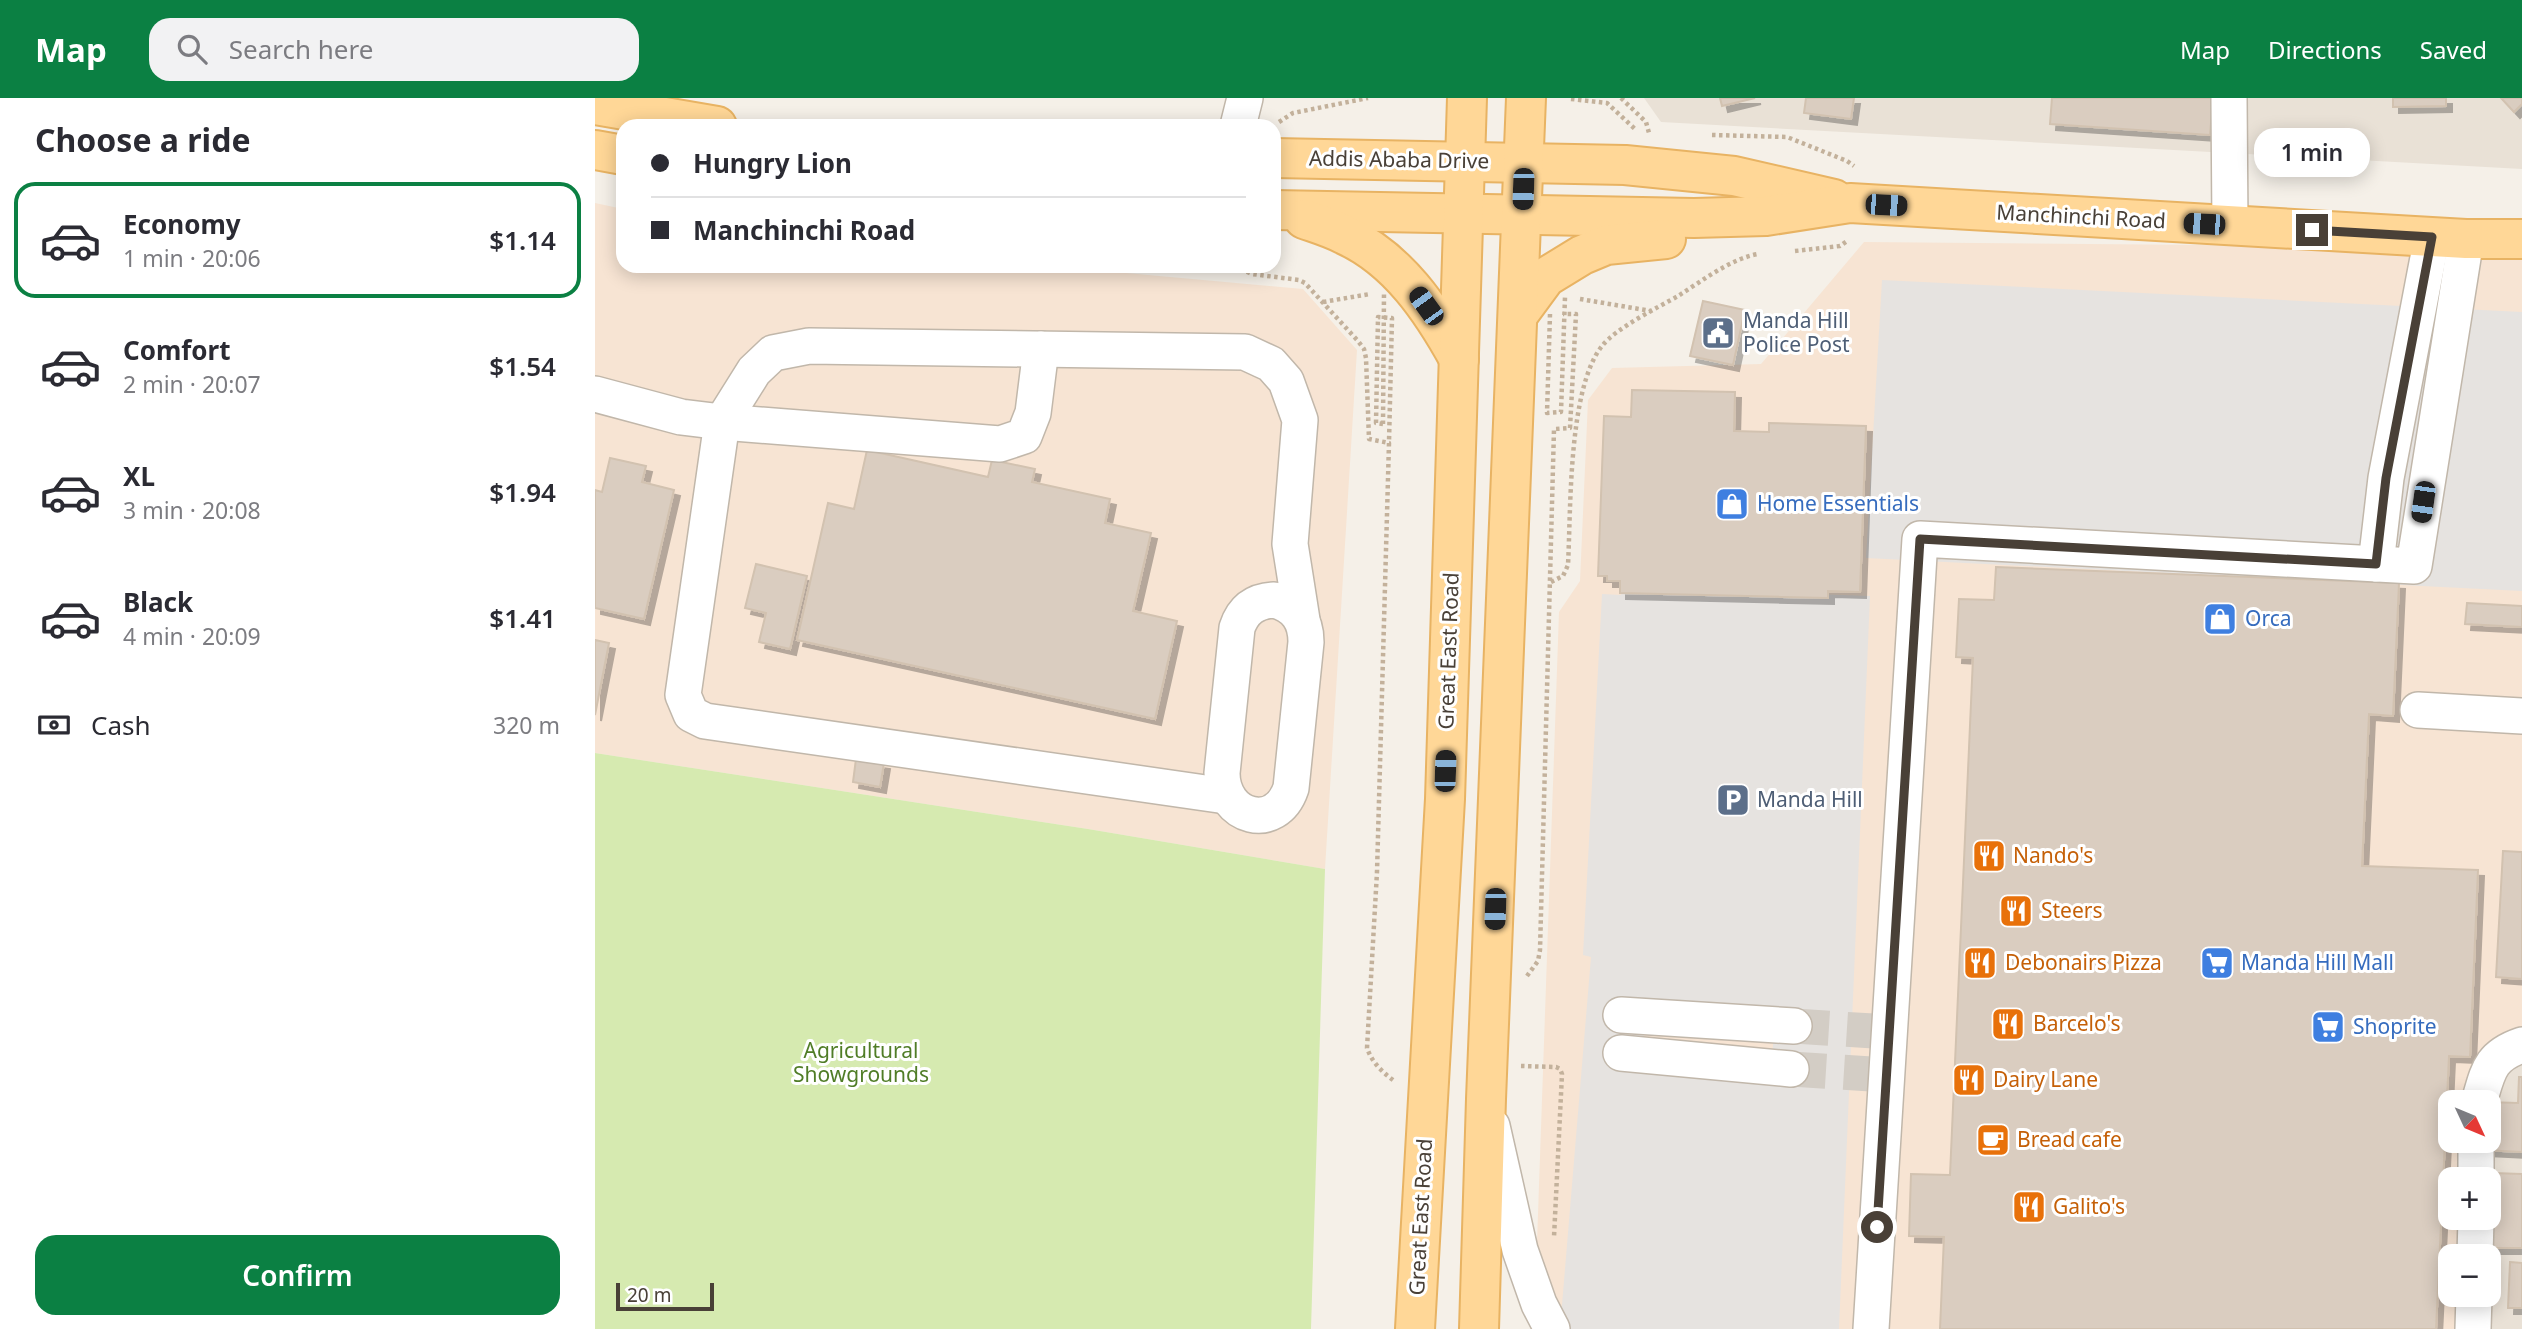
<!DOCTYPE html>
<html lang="en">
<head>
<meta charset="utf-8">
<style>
  body { margin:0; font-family:"Noto Sans",sans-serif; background:#f2f2f3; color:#2b2b33; height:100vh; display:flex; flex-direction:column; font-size:26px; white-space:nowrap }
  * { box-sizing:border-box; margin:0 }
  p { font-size:23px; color:#7c7c81 }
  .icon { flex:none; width:38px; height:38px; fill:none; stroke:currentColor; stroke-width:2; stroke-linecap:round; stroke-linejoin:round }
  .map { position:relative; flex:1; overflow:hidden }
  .panel { display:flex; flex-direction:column; background:#fff; width:595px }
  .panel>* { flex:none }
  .top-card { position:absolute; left:21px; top:21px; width:665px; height:154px; border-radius:21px; box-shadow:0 4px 18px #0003; display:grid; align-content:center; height:154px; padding:0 35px; background:#fff }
  .needle { width:46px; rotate:134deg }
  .tools { position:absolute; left:1843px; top:992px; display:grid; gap:14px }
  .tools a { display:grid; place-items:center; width:63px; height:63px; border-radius:14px; background:#fff; box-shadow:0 4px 18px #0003; font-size:35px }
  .scale { position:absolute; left:21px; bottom:18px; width:98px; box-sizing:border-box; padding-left:7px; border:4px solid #494037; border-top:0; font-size:19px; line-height:24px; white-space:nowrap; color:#494037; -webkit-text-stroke:5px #fff; paint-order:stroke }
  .end { position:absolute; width:32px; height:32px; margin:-16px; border:9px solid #494037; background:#fff; box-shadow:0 0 0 4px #fff }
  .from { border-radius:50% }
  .bubble { position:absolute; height:49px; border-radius:21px; background:#fff; box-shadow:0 4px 18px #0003; font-size:23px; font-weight:600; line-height:49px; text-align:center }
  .car { position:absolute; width:21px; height:42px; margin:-21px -10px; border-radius:9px; box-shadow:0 0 5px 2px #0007; background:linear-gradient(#222 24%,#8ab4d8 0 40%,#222 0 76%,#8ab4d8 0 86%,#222 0) }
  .top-card b { display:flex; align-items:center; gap:24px; height:66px; font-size:26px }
  .top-card b+b { border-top:2px solid #e1e1e2 }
  .top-card i { width:18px; height:18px; background:#2b2b33 }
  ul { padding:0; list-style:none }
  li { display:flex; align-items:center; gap:21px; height:116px; margin:0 14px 10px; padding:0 21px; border:4px solid transparent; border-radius:21px }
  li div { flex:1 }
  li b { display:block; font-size:26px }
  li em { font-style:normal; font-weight:600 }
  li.on { border-color:#0b8043 }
  li>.icon { width:63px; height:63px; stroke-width:1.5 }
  h2 { padding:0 35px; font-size:32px; line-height:84px }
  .pay { display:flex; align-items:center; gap:18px; height:77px; padding:0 35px; font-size:26px }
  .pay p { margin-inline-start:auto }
  .action { display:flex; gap:14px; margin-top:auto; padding:14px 35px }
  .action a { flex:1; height:80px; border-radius:21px; background:#0b8043; color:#fff; font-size:28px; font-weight:600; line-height:80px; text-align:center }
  header { display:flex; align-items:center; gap:42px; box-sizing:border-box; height:98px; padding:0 35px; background:#0b8043; color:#fff }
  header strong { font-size:33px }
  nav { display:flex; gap:38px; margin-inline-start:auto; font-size:24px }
  .search { width:490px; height:63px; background:#f2f2f3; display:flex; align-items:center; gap:18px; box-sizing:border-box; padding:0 24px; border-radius:21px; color:#7c7c81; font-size:26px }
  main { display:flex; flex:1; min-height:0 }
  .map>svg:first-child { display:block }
  .residential { fill:#e9e1d6 }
  .commercial { fill:#f7e4d3 }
  .green { fill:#d6eab0 }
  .parking { fill:#e6e3e0; fill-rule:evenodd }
  .building { fill:#dacdc0; stroke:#d2c2b0; stroke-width:2; filter:url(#shadow) }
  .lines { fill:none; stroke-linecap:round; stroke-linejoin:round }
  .minor-tunnel { stroke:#d3cdc5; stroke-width:35; stroke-dasharray:35 18; stroke-linecap:butt }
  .minor-casing { stroke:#c1b7aa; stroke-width:38 }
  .major-casing { stroke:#e8b363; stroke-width:42 }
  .path { stroke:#c3b19b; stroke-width:4.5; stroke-dasharray:3.5 3.5; stroke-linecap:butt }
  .minor { stroke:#fff; stroke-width:35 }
  .major { stroke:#ffd797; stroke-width:38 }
  .path-bridge { stroke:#c3b19b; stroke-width:4.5; stroke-dasharray:3.5 3.5; stroke-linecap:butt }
  .route { stroke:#494037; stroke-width:9 }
  .labels { text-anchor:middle; stroke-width:6; stroke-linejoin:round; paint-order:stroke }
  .street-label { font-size:21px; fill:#494037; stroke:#fff }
  .service-label { font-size:21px; fill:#4e5e75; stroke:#fff; text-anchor:start }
  .shop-label { font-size:21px; fill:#366cbe; stroke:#fff; text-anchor:start }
  .food-label { font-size:21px; fill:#c56008; stroke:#fff; text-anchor:start }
  .park-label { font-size:21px; fill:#507d27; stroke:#fff }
</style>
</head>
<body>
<header>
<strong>Map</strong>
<div class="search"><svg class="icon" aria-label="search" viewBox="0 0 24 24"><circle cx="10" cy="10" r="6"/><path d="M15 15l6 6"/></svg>Search here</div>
<nav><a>Map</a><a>Directions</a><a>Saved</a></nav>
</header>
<main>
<section class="panel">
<h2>Choose a ride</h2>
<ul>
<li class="on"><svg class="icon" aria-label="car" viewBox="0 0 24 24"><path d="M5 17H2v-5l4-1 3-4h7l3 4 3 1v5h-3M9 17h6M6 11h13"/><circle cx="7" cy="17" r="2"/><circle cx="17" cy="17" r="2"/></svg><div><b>Economy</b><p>1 min · 20:06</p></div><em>$1.14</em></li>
<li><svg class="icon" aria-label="car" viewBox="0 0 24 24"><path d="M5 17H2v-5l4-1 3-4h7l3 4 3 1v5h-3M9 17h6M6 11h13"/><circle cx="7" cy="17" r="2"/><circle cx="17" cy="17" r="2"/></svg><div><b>Comfort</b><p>2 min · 20:07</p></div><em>$1.54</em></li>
<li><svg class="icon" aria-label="car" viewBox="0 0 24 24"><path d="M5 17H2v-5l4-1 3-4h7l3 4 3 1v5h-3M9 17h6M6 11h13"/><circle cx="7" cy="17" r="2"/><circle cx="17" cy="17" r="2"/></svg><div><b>XL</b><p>3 min · 20:08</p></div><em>$1.94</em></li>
<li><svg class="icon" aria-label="car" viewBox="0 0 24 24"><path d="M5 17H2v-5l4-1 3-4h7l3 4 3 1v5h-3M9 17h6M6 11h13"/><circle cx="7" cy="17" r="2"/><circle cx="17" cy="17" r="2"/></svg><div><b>Black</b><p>4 min · 20:09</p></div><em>$1.41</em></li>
</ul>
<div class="pay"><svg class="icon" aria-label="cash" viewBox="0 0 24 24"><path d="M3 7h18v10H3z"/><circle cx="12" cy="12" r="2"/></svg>Cash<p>320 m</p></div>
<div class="action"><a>Confirm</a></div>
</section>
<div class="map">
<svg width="1927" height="1231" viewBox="0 0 1927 1231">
  <defs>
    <filter id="shadow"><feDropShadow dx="6" dy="6" stdDeviation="0" flood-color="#0004"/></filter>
  </defs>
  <rect width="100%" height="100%" fill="#f5f0e8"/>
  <g class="residential">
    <polygon points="1049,0 1927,0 1927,71 1066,24"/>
    <polygon points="1927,947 1927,1231 1878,1231 1894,1197 1894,1004"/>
  </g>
  <g class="commercial">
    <polygon points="0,105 28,111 28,168 454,168 708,191 762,252 730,771 493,731 0,655"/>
    <polygon points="1269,144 1927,150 1927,947 1884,1004 1855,1004 1855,1043 1881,1043 1881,1081 1855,1082 1855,1120 1881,1120 1880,1158 1855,1158 1855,1197 1879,1197 1878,1231 939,1231 964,514 985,483 993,302 1017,270 1166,266"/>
  </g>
  <polygon class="green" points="0,655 493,731 730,771 716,1231 0,1231"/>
  <g class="parking">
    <polygon points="1287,182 1927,214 1927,493 1271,460"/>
    <path d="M1027,489l248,9 -31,733h-279l31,-372 -8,-2 19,-361 19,1zM1051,907l129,3 -4,73 -130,-11z"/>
  </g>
  <g class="building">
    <polygon points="1125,0 1160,0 1127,8"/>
    <polygon points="1211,0 1259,0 1256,21 1209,15"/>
    <polygon points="1457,0 1618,0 1615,37 1455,26"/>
    <polygon points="1798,0 1851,0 1851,8 1798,9"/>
    <polygon points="1906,0 1927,0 1927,6 1919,14"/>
    <polygon points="1108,203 1150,212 1138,267 1095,258"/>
    <polygon points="1037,292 1140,294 1139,333 1174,334 1174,325 1271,328 1265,494 1233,493 1233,500 1025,495 1025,483 1012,483 1012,478 1003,478 1009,318 1036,319"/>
    <polygon points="272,352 393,379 397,362 440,371 437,384 515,401 510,425 556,435 538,513 582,523 560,621 202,542 233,405 259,411"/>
    <polygon points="15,360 51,368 47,384 79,392 49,521 0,510 0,392 7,394"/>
    <polygon points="161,466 212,478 195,551 164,544 171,515 150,510"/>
    <polygon points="1401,469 1804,485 1798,618 1774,616 1767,768 1883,772 1875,959 1854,958 1841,1231 1345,1231 1349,1139 1314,1138 1316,1076 1355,1077 1378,560 1361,559 1364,501 1399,502"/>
    <polygon points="1872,505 1927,508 1927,529 1870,526"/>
    <polygon points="0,542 14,545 0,617"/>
    <polygon points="261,661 289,665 285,689 258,684"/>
    <polygon points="1908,753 1927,754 1927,881 1901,879"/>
    <polygon points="1924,979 1927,979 1927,1054 1889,1052 1894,1043 1894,1004 1891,1004 1923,1005"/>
    <polygon points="1898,1075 1927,1076 1927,1150 1897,1150"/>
    <polygon points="1915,1164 1927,1165 1927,1210 1913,1210"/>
  </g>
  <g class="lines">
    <g class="minor-tunnel">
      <polyline points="1199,928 1294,934"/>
      <polyline points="1196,971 1292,977"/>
    </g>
    <defs>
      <g id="minor">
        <polyline points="1634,0 1635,127"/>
        <polyline points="643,28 650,0"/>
        <polyline points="0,296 86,319 127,324 405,346 429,338 438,315 446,251"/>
        <polyline points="1781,466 1791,380 1837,139"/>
        <path d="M679,502c22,6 32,20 32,42l-15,146c-15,45 -69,30 -69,-15l15,-145c6,-18 18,-27 37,-28z"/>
        <polyline points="1823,612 1927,618"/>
        <polyline points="631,698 110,623 96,616 88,597 127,324 159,273 178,255 214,248 650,254 676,266 691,283 705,322 695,446 707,522"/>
        <polyline points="1026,917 1199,928"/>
        <polyline points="1026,955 1196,971"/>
        <path d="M1884,1004c9,-30 10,-46 43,-57"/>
        <polyline points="897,1028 925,1152 944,1206 957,1231"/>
        <polyline points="1881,1043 1881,1082"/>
        <polyline points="1880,1158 1881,1120"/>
        <polyline points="1276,1231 1325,441 1819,468 1871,141"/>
        <polyline points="1878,1231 1879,1197"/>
      </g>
      <g id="major">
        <polyline points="0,7 122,28"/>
        <polyline points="0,52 28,57"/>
        <polyline points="679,60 1030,67 1139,78 1239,101"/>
        <polyline points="679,112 1099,120 1171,118 1255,105 1871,141 1927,141"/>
        <path d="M709,121c14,5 28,9 41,16 53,24 87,75 114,124"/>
        <polyline points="923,217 951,179 987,157 1011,147 1071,141"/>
        <polyline points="820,1231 850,701 872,0"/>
        <polyline points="884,1231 891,1001 931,0"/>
      </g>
    </defs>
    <use href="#minor" class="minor-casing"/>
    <use href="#major" class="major-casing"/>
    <g class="path">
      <polyline points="1026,0 1051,24 1054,35"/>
      <polyline points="976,1 1012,5 1040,31"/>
      <polyline points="684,24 698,15 773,0"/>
      <polyline points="1117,37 1192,39 1252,63 1259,68"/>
      <polyline points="1200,153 1245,148 1252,143"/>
      <path d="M639,168l18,8 47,6 6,3 53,58 6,8 2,9 3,81 20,4 -12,429 -10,176c5,14 14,23 26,32"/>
      <polyline points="985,201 1056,213"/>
      <polyline points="728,204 775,196"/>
      <polyline points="788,326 781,325 783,219 797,220 794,344"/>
      <path d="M956,484l12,-6 5,-11c3,-56 0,-176 34,-219 14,-18 55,-38 76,-50 24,-15 52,-37 80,-42"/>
      <polyline points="932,878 943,863 945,852 959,331 975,330 981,216 968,216"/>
      <polyline points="926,968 961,969 965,971 967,976 959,1139"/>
    </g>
    <use href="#minor" class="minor"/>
    <use href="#major" class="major"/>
    <g class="path-bridge">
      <polyline points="955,216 952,315 966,314 970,199"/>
      <polyline points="788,326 789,194"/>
    </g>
  </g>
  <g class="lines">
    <polyline class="route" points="1282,1129 1325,441 1781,466 1791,380 1837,139 1717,132"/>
  </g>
  <defs>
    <symbol id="civic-square" viewBox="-11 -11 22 22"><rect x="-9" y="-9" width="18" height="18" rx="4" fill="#5c6f8a" stroke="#fff"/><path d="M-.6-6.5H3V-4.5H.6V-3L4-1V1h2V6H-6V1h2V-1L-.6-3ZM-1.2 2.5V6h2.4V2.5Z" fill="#fff"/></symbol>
    <symbol id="shop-square" viewBox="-11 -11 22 22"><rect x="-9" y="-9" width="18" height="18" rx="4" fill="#3f7fe0" stroke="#fff"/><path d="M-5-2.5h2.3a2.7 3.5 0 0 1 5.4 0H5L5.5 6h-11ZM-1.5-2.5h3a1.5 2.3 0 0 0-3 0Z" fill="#fff"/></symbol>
    <symbol id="parking-square" viewBox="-11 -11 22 22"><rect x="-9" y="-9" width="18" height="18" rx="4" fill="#5c6f8a" stroke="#fff"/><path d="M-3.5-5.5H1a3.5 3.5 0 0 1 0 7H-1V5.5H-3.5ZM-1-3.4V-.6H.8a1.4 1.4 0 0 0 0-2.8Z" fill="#fff"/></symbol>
    <symbol id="restaurant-square" viewBox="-11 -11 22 22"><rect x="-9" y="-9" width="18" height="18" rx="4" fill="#e8710a" stroke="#fff"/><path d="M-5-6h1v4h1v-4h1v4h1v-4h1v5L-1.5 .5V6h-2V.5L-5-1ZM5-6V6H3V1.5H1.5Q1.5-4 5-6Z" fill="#fff"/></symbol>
    <symbol id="supermarket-square" viewBox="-11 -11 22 22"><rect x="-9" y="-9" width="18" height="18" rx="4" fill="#3f7fe0" stroke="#fff"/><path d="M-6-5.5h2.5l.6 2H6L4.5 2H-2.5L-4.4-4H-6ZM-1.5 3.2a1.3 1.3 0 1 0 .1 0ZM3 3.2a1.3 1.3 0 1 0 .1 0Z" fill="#fff"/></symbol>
    <symbol id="cafe-square" viewBox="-11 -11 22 22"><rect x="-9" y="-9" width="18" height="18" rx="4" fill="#e8710a" stroke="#fff"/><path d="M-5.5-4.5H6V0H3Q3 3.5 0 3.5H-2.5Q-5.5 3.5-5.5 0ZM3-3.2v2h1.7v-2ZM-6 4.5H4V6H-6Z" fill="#fff"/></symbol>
  </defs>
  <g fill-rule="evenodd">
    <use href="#civic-square" x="1104" y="216" width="38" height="38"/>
    <use href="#shop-square" x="1118" y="387" width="38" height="38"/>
    <use href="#shop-square" x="1606" y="502" width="38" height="38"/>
    <use href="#parking-square" x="1119" y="683" width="38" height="38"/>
    <use href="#restaurant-square" x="1375" y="739" width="38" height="38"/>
    <use href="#restaurant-square" x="1402" y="794" width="38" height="38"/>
    <use href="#restaurant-square" x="1366" y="846" width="38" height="38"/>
    <use href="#supermarket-square" x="1603" y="846" width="38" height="38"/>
    <use href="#restaurant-square" x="1394" y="907" width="38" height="38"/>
    <use href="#supermarket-square" x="1714" y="910" width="38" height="38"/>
    <use href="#restaurant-square" x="1355" y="963" width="38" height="38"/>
    <use href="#cafe-square" x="1379" y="1023" width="38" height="38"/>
    <use href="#restaurant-square" x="1415" y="1090" width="38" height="38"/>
  </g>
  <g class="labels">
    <g class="street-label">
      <text transform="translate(804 62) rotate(1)" y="7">Addis Ababa Drive</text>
      <text transform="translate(1486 119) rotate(3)" y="7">Manchinchi Road</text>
      <text transform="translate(854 553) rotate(-88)" y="7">Great East Road</text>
      <text transform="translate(826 1119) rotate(-87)" y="7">Great East Road</text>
    </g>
    <g class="service-label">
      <text x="1148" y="230">Manda Hill<tspan x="1148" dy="24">Police Post</tspan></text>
      <text x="1162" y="709">Manda Hill</text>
    </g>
    <g class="shop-label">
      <text x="1162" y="413">Home Essentials</text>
      <text x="1650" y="528">Orca</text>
      <text x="1646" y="872">Manda Hill Mall</text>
      <text x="1758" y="936">Shoprite</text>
    </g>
    <g class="food-label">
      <text x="1418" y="765">Nando's</text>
      <text x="1446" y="820">Steers</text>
      <text x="1410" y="872">Debonairs Pizza</text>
      <text x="1438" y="933">Barcelo's</text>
      <text x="1398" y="989">Dairy Lane</text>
      <text x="1422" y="1049">Bread cafe</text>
      <text x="1458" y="1116">Galito's</text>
    </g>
    <g class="park-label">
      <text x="266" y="960">Agricultural<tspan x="266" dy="24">Showgrounds</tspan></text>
    </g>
  </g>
</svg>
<div class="tools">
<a><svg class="needle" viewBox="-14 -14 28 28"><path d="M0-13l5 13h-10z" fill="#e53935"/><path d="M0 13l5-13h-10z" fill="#7c7c81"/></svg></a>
<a>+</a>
<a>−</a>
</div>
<div class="scale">20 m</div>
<i class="end from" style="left:1282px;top:1129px"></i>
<i class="end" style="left:1717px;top:132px"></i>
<div class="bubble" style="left:1659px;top:30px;width:116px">1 min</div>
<i class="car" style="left:928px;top:91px;rotate:182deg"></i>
<i class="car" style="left:1291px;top:107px;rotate:93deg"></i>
<i class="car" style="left:1609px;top:126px;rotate:273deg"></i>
<i class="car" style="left:831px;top:208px;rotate:324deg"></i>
<i class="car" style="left:1828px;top:404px;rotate:188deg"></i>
<i class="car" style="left:850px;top:673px;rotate:2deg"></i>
<i class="car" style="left:900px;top:811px;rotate:182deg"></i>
<div class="top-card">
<b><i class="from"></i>Hungry Lion</b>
<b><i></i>Manchinchi Road</b>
</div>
</div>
</main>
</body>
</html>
